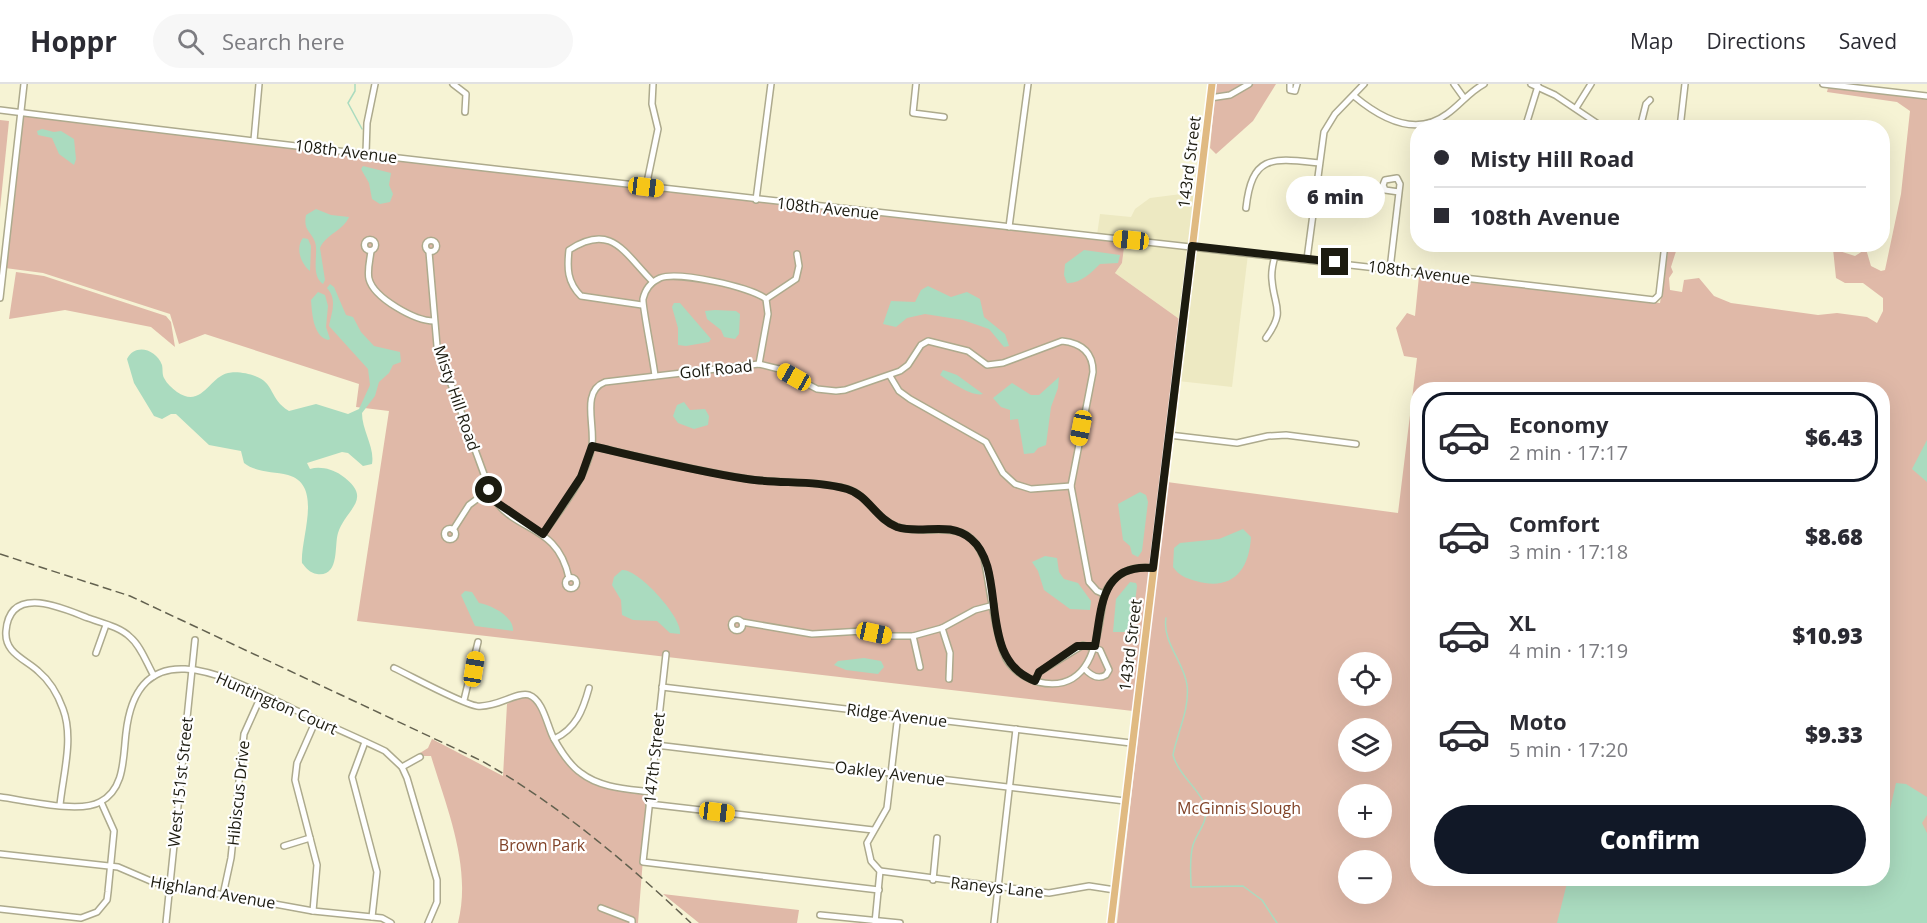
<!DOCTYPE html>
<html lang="en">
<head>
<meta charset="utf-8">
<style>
  body { margin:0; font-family:"Open Sans",sans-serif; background:#f7f7f7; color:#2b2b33; height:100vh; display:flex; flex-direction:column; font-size:22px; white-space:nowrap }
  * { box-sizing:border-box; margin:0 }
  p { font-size:20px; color:#7c7c81 }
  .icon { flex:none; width:33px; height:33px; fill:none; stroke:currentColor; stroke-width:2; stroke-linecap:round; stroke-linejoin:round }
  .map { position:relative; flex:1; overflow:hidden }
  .side { position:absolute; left:1410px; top:298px; width:480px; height:504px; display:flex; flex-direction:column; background:#fff; border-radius:24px; box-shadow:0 6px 24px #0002 }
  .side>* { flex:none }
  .hud { position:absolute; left:1410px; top:36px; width:480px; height:132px; border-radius:24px; box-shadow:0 6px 24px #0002; display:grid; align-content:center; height:132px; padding:0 24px; background:#fff }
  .controls { position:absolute; left:1338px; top:568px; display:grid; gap:12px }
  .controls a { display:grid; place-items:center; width:54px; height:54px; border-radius:50%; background:#fff; box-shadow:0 6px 24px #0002; font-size:30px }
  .end { position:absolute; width:27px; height:27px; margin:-14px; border:8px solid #1c1b10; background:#fff; box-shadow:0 0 0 3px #fff }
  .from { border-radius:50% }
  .bubble { position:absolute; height:42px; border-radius:21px; background:#fff; box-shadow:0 6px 24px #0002; font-size:20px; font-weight:800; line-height:42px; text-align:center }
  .car { position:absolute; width:18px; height:36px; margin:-18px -9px; border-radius:8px; box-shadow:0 0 4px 2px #0007; background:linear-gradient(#f5c518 24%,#345 0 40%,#f5c518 0 76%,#345 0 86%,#f5c518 0) }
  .hud b { display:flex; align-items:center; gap:21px; height:57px; font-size:22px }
  .hud b+b { border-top:2px solid #e1e1e2 }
  .hud i { width:15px; height:15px; background:#2b2b33 }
  ul { padding:10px 0 0; list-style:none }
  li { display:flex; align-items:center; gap:18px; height:90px; margin:0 12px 9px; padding:0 12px; border:3px solid transparent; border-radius:24px }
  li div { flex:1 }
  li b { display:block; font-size:22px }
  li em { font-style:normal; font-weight:800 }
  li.selected { border-color:#111827 }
  li>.icon { width:54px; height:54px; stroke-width:1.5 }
  .action { display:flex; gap:12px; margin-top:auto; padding:12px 24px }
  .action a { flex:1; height:69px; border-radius:36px; background:#111827; color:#fff; font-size:24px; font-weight:800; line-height:69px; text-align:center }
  header { display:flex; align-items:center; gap:36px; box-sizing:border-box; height:84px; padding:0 30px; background:#fff; border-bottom:2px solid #e1e1e2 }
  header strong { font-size:28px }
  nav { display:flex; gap:33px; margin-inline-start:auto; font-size:21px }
  .search { width:420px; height:54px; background:#f7f7f7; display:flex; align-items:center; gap:15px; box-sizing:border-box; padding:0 21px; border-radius:33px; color:#7c7c81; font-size:22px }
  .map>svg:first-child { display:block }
  .built { fill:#ede9c2 }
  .green { fill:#e0b9a8; fill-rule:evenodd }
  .water { fill:#aadbbf }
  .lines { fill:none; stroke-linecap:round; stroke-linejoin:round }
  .stream { stroke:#aadbbf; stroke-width:1.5 }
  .minor-casing { stroke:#adaa8d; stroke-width:8 }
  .major-casing { stroke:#fff; stroke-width:10 }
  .minor { stroke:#fff; stroke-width:5 }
  .major { stroke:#e0ba82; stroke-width:7 }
  .rail { stroke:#63614f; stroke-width:1.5; stroke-dasharray:9 4.5; stroke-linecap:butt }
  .route { stroke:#1c1b10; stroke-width:8 }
  .labels { text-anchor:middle; stroke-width:4.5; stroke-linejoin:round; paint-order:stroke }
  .street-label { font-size:16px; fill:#1c1b10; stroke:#fff }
  .park-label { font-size:16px; fill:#814328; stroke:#fff }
</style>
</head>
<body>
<header>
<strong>Hoppr</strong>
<div class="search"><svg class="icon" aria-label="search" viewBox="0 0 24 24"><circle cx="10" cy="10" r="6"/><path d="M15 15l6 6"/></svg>Search here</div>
<nav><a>Map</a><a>Directions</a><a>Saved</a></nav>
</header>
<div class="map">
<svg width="1927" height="839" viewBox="0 0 1927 839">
  <rect width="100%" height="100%" fill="#f6f3d4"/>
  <g class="built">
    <polygon points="1197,108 1191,160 1097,151 1100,130 1131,133 1135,125 1150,114"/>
    <polygon points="1125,156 1191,163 1182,237 1115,189 1122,179"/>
    <polygon points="1193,163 1248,170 1232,303 1178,297"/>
  </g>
  <g class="green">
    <polygon points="1216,0 1276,0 1253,37 1216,70 1210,64"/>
    <path d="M1828,4l99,11v824h-810l50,-441 231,31 19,-155 -13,-2 -8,-28 11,-15 8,3 4,-40 241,27 9,-58h9l-7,22 2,5 -4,6 1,12 12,2 2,-12 15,-2 15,18 17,7 87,12 19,-2 30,4 10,6 6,-12v-13l-20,-15h-18l-9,-5 -3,-29 22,7 11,-7 5,17 10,5 4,-1 16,-76 9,-83 -13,-9 -70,-10zM1418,306h464v489h-464zM1348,579h34v33h-34zM1348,645h34v33h-34zM1348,711h34v33h-34zM1348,777h34v33h-34z"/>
    <polygon points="23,31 1125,156 1122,179 1115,189 1182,237 1133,627 357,537 389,327 356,323 359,300 205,250 179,260 170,230 43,189 5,184"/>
    <polygon points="0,36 9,37 0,125"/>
    <polygon points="16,188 44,192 166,232 171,238 175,263 151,243 65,226 9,235"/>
    <path d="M520,612c27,2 25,39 39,57 14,20 32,34 57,37 10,2 22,1 32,4l-10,129h-180c14,-56 -11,-114 -27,-167h-9l-2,-3 8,-5 4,-9 71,37 4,-72z"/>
    <polygon points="663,810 799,826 797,839 699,839"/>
  </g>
  <g class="water">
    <polygon points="42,45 54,48 61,47 74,55 76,75 74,81 59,70 52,54 38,51 37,47"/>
    <polygon points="363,82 391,89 389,101 393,110 390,118 380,120 372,115 369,99 361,85"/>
    <path d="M316,125l15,6 18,2c-6,14 -23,17 -29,31l5,32 -2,4c-13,-9 -4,-31 -8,-42 -4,-11 -12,-11 -9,-27z"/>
    <path d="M303,154l5,1 3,7 -1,25c-9,-7 -15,-23 -7,-33z"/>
    <path d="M1084,166l36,5 -2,8 -18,1c-8,8 -20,20 -33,19l-3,-8 1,-11z"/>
    <path d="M330,200l4,3 12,28 7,2 8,15 13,14 26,6 1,10 -8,3 -4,8 -10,9 -4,14 -13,17c0,18 13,34 10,51l-9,2 -15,-13 -6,-1 -35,11 3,6c10,-3 22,0 31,6 34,24 5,33 -3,58 -4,13 2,44 -21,41 -7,-1 -11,-6 -15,-11 -2,-25 22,-78 -14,-88 -15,-4 -31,-2 -44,-12l-3,-12 -32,-6 -33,-31h-5l-9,5 -8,-3 -20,-33 -7,-24c8,-16 29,-10 35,6 1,5 0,9 2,13 3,6 8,10 13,14 25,17 32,-15 51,-19 7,-2 20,0 27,3 20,7 14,23 34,35l27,-7 32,10 11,-5 11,-24 -2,-16 -39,-43c2,-12 9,-26 -2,-38z"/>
    <polygon points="928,202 951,213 967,208 980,215 984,233 1005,250 1009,262 1004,263 989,245 963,236 925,230 907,234 896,243 883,240 891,217 915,218 921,206"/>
    <path d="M318,208l7,3 3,11 -2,21 4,12 -2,1c-15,-4 -16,-27 -17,-40z"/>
    <polygon points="674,219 680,219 711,255 709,258 686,262 678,261 678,244 672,223"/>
    <polygon points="715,226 736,227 740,230 739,250 735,255 724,253 721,246 707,235 705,227"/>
    <path d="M943,286l14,5 26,19c-11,3 -32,-12 -43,-19z"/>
    <polygon points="1059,293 1058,304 1051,323 1046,361 1038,364 1034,369 1024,370 1018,335 1010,336 1010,326 1001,323 993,314 1012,299 1031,311 1039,311"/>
    <polygon points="684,318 690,326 705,325 709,332 708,341 694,345 678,339 673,332 677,321"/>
    <polygon points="1927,356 1927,398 1912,385"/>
    <polygon points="1140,408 1146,411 1148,418 1142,467 1138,473 1132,470 1130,462 1123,456 1118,420"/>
    <path d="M1243,445l8,8c-2,35 -20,54 -55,44 -10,-3 -17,-5 -23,-14l1,-19 6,-5 39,-4z"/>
    <polygon points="1045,472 1057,474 1059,488 1064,495 1078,499 1091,517 1090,526 1070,525 1044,506 1038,487 1032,478"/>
    <path d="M622,486c16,-2 62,49 58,64l-10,-1 -13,-12 -24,-1 -11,-5 -1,-15 -9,-15 2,-8z"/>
    <polygon points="1130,498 1136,499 1137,502 1132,542 1126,548 1113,548 1116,515"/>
    <path d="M465,507l7,1 7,11c12,2 35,13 34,28l-38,-5 -14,-31z"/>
    <polygon points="864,574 881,577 884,583 878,590 846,586 834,581 838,577"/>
    <polygon points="1896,699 1906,700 1927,713 1927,731 1922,739 1927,749 1927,839 1557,839 1568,795 1882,795 1883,732 1890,725"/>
  </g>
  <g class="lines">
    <g class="stream">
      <polyline points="355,0 355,7 348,19 362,45"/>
      <path d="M1166,534c-4,24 18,44 21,67 3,24 -10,48 -14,70 6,21 29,37 32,51 4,16 -8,26 -12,39 -4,14 -2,28 -2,42l52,-1 19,14 15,23"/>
    </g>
    <defs>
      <g id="minor">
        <polyline points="453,0 466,10 465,28"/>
        <polyline points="916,0 913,29 944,33"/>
        <polyline points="1290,0 1290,6 1295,7 1297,0"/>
        <polyline points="1454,0 1464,14"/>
        <polyline points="1531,0 1555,11 1604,44"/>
        <polyline points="1823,0 1927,12"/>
        <path d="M1354,12c25,21 61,42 93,18 13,-9 22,-22 37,-30"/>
        <polyline points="1210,14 1230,11 1249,0"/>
        <polyline points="1576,24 1591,0"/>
        <path d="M0,26c551,69 1103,125 1654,190l5,-5 6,-51"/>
        <polyline points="1525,44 1538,2"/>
        <polyline points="1640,44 1646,20 1650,16"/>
        <polyline points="1680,44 1685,0"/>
        <polyline points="254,56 259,0"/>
        <polyline points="366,69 367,39 375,0"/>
        <polyline points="646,103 658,45 652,20 653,0"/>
        <polyline points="756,116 771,0"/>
        <path d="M1246,124c6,-54 26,-50 73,-45"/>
        <polyline points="1009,143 1028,0"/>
        <circle cx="370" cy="161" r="5.5"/>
        <circle cx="431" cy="162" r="5.5"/>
        <path d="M371,167c-1,9 -4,19 -2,28 5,19 46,42 65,42"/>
        <path d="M429,168l8,94 55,150c23,38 65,26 77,82"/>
        <polyline points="1307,175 1324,48 1335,30 1364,0"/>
        <polyline points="1390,185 1400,100 1397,94 1385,96 1383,101 1385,106 1399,108"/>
        <polyline points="0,214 24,0"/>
        <polyline points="766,215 796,195 799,182 797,170"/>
        <path d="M642,221l-61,-9c-14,-14 -14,-28 -12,-46 43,-28 55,3 84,32"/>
        <path d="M1266,254c20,-28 8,-30 6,-58 -1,-8 1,-17 3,-24"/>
        <path d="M655,292c-1,-12 -13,-71 -12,-77 2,-9 8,-17 17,-21 18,-7 91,9 106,21l2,15 -9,50"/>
        <polyline points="890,292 899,307 910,315 986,358 1003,389 1015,400 1031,405 1071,402"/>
        <polyline points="1169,351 1237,359 1268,352 1286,351 1356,360"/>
        <path d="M592,362c52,12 103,25 156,33 32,5 69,1 100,10 21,7 28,31 50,38 33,11 69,-14 86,32 6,28 10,70 20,95 5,14 20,24 34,28 57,13 60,-50 66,-88 10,-20 26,-29 49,-26"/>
        <circle cx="450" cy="450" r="5.5"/>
        <polyline points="453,446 469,421 489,406"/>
        <path d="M543,450c19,-27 43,-55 49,-89 3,-20 -11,-54 13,-63l154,-18 20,5 38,20 19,2 9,-1 55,-19 8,-6 13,-20 7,-4 40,10 19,14 16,-2 59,-22c19,2 31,11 31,31l-22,114 18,96 8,9 7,3"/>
        <circle cx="571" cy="499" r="5.5"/>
        <circle cx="737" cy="541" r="5.5"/>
        <polyline points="742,538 812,550 863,547 892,552 913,552 942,544 975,526 994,521"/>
        <polyline points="942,544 950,569 949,595"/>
        <polyline points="913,552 920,583"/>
        <polyline points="96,569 106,541"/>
        <polyline points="666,570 643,778 879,806"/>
        <path d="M394,584c17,8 68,36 83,38 19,2 41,-15 52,-11 14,5 18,30 24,42 7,13 16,28 28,36 19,15 47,16 70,19"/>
        <path d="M1035,597l4,-9 44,-27 17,5 9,20 -3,5c-8,5 -16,0 -22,-7"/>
        <polyline points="662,603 1131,659"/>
        <polyline points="464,616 478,558"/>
        <path d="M554,655c22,-10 29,-29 35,-51"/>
        <polyline points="365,658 352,693 377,788 372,833"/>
        <polyline points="656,661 1125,717"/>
        <polyline points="402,683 420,673"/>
        <path d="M0,713c24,3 79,17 100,5 25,-13 23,-44 26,-69 12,-108 107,-53 167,-24 30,14 61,27 92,42l17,16 5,11 30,102v22l-9,21"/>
        <polyline points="649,720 873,746"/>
        <path d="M60,721c3,-30 14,-67 3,-96 -5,-14 -13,-28 -25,-38 -13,-12 -34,-18 -32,-40 4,-48 58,-22 82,-13 14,5 32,9 42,19 11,9 17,27 24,39"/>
        <polyline points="284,762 310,754"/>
        <polyline points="0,770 118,783 153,798 313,827 382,834 391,839"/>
        <polyline points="880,787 1049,809 1089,802 1115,806"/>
        <polyline points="933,796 937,754"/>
        <polyline points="223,811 231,774 244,650 262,610"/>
        <polyline points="601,824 632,836 632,839"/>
        <polyline points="0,825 81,834 97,828 107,816 108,808 114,747 101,718"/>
        <polyline points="313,827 317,781 295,696 297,679 316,636"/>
        <polyline points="820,831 900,839"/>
        <polyline points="166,839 195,556"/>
        <polyline points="875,839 880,787 871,777 867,759 887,724 898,630"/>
        <polyline points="994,839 1016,645"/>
      </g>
      <polyline id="major" points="1111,839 1212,0"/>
    </defs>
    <use href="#minor" class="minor-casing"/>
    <use href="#major" class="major-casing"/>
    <use href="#minor" class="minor"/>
    <use href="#major" class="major"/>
    <path class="rail" d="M0,470l130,42 352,165c74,42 147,103 209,162"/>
  </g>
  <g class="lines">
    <path class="route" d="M489,406l7,12 47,32 38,-57 11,-31c51,12 103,25 155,33 33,5 68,1 100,10 21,6 29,30 50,38 25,8 52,-7 74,12 38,31 4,120 64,142l4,-9 38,-26h18c7,-38 5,-83 58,-78l39,-322 143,16"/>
  </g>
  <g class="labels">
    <g class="street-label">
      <text transform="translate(346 67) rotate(7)" y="6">108th Avenue</text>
      <text transform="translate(1189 78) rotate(-83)" y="6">143rd Street</text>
      <text transform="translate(828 124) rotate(6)" y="6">108th Avenue</text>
      <text transform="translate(1419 188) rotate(7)" y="6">108th Avenue</text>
      <text transform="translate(716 285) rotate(-6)" y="6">Golf Road</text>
      <text transform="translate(457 314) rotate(71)" y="6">Misty Hill Road</text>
      <text transform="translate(1130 561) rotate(-83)" y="6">143rd Street</text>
      <text transform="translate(277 619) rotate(24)" y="6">Huntington Court</text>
      <text transform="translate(897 631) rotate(7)" y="6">Ridge Avenue</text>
      <text transform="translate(654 674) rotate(-84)" y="6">147th Street</text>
      <text transform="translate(890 689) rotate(7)" y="6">Oakley Avenue</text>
      <text transform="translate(180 698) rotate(-84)" y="6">West 151st Street</text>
      <text transform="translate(238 709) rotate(-84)" y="6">Hibiscus Drive</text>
      <text transform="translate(997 803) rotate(6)" y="6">Raneys Lane</text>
      <text transform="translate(213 808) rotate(10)" y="6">Highland Avenue</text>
    </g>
    <g class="park-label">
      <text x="1239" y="730">McGinnis Slough</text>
      <text x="542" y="767">Brown Park</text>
    </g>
  </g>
</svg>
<div class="controls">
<a><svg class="icon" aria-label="locate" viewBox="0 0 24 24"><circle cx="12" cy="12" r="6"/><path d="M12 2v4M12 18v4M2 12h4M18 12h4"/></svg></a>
<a><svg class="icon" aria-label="layers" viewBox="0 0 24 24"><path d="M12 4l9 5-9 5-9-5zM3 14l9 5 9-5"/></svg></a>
<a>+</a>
<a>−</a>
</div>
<i class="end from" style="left:489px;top:406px"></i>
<i class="end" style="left:1335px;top:178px"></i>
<div class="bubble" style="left:1286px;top:92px;width:99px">6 min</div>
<i class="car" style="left:646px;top:103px;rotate:97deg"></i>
<i class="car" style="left:1131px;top:156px;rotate:276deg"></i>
<i class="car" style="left:794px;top:293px;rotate:299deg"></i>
<i class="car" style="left:1081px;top:344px;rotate:191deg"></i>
<i class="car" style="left:874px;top:549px;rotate:102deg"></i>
<i class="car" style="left:474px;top:585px;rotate:9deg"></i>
<i class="car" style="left:717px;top:728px;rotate:97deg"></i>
<div class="hud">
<b><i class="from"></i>Misty Hill Road</b>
<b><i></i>108th Avenue</b>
</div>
<section class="side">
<ul>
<li class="selected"><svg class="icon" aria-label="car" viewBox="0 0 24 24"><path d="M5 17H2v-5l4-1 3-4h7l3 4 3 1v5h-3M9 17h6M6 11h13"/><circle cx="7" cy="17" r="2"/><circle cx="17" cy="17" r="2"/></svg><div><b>Economy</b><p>2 min · 17:17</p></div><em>$6.43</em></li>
<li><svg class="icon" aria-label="car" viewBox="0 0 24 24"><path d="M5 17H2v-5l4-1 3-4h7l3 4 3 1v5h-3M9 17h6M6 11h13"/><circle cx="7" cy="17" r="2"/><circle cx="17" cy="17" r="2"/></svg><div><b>Comfort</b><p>3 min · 17:18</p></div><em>$8.68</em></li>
<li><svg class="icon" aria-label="car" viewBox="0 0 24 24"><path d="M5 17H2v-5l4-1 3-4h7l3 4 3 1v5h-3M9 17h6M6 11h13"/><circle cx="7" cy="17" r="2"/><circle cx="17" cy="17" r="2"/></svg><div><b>XL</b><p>4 min · 17:19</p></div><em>$10.93</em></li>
<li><svg class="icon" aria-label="car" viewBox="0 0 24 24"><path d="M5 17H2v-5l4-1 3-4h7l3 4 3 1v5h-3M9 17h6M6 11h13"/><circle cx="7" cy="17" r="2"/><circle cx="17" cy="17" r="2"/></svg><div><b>Moto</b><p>5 min · 17:20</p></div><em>$9.33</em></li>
</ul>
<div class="action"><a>Confirm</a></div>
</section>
</div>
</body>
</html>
